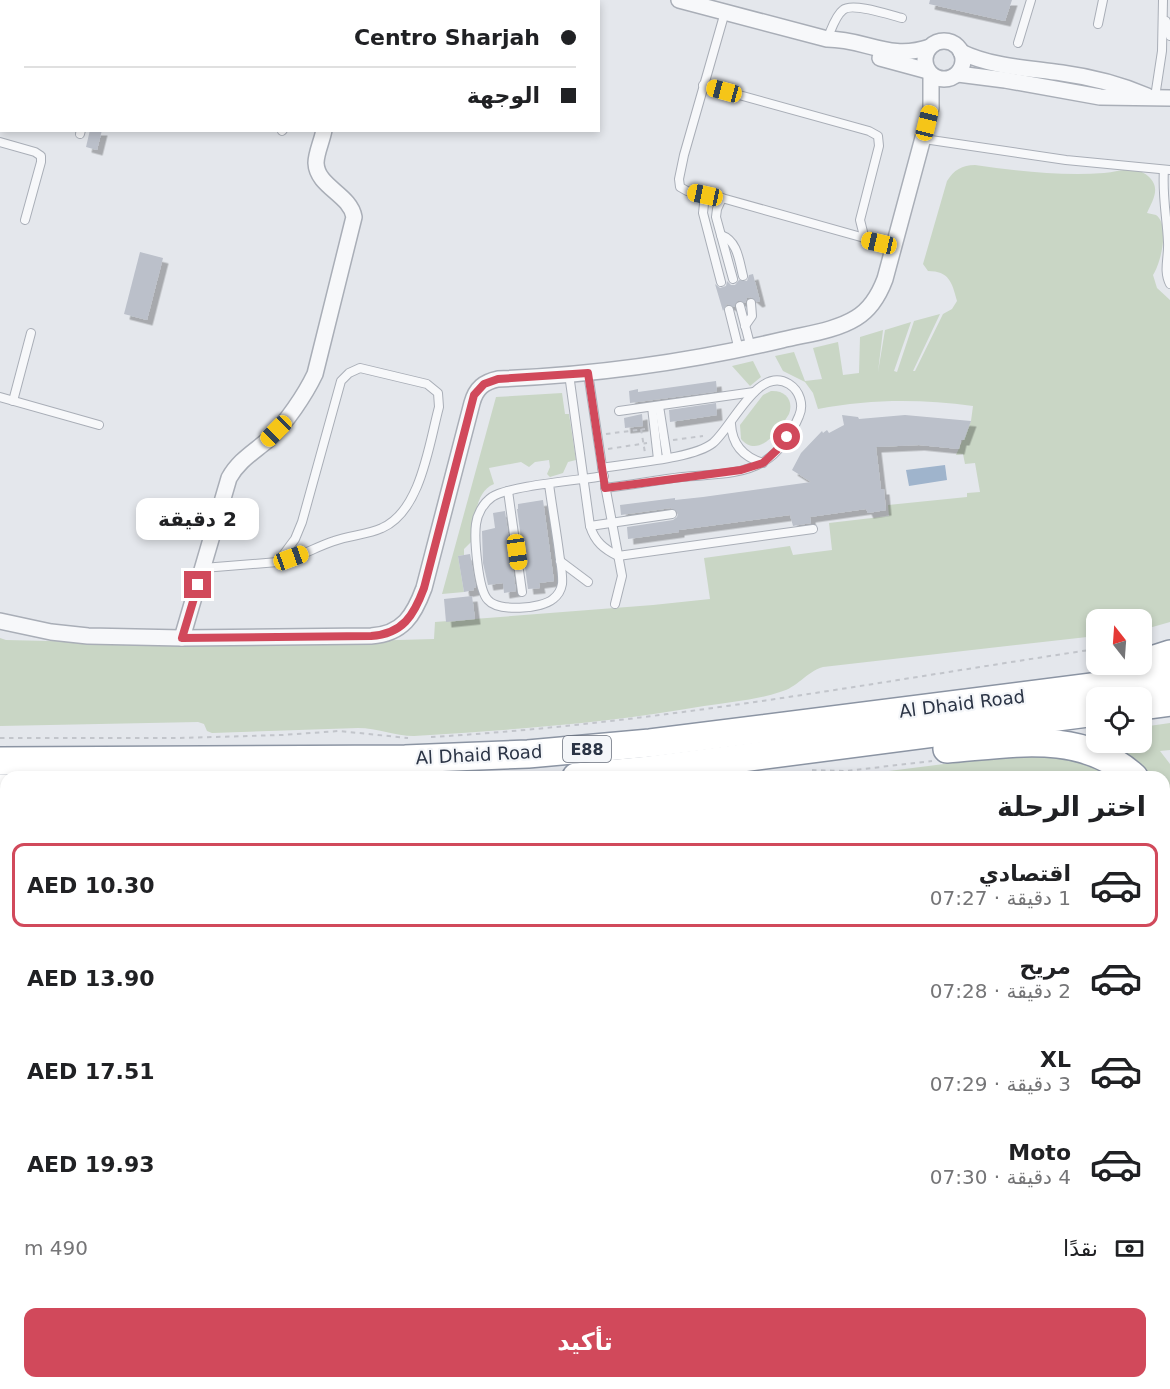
<!DOCTYPE html>
<html lang="ar">
<head>
<meta charset="utf-8">
<style>
  body { margin:0; font-family:"DejaVu Sans",Cairo,sans-serif; background:#f2f2f2; color:#202124; direction:rtl; height:100vh; display:flex; flex-direction:column; font-size:22px; white-space:nowrap }
  * { box-sizing:border-box; margin:0 }
  p { font-size:20px; color:#757577 }
  .icon { flex:none; width:33px; height:33px; fill:none; stroke:currentColor; stroke-width:2; stroke-linecap:round; stroke-linejoin:round }
  .map { position:relative; flex:1; overflow:hidden; direction:ltr }
  .side { position:absolute; left:0px; top:771px; width:1170px; height:618px; display:flex; flex-direction:column; background:#fff; border-radius:18px 18px 0 0; box-shadow:0 3px 9px #0003; direction:rtl }
  .side>* { flex:none }
  .hud { position:absolute; left:0px; top:0px; width:600px; height:132px; box-shadow:0 3px 9px #0003; direction:rtl; display:grid; align-content:center; height:132px; padding:0 24px; background:#fff }
  .needle { width:39px; rotate:343deg }
  .fabs { position:absolute; left:1086px; top:609px; display:grid; gap:12px }
  .fabs a { display:grid; place-items:center; width:66px; height:66px; border-radius:12px; background:#fff; box-shadow:0 3px 9px #0003; font-size:30px }
  .end { position:absolute; width:27px; height:27px; margin:-14px; border:8px solid #d1495b; background:#fff; box-shadow:0 0 0 3px #fff }
  .from { border-radius:50% }
  .bubble { position:absolute; height:42px; border-radius:12px; background:#fff; box-shadow:0 3px 9px #0003; font-size:20px; font-weight:800; line-height:42px; text-align:center; direction:rtl }
  .car { position:absolute; width:18px; height:36px; margin:-18px -9px; border-radius:8px; box-shadow:0 0 4px 2px #0007; background:linear-gradient(#f5c518 24%,#345 0 40%,#f5c518 0 76%,#345 0 86%,#f5c518 0) }
  .hud b { display:flex; align-items:center; gap:21px; height:57px; font-size:22px }
  .hud b+b { border-top:2px solid #e0e0e0 }
  .hud i { width:15px; height:15px; background:#202124 }
  ul { padding:0; list-style:none }
  li { display:flex; align-items:center; gap:18px; height:84px; margin:0 12px 9px; padding:0 12px; border:3px solid transparent; border-radius:12px }
  li div { flex:1 }
  li b { display:block; font-size:22px }
  li em { font-style:normal; font-weight:800 }
  li.active { border-color:#d1495b }
  li>.icon { width:54px; height:54px; stroke-width:1.5 }
  h2 { padding:0 24px; font-size:27px; line-height:72px }
  .pay { display:flex; align-items:center; gap:15px; height:66px; padding:0 24px; font-size:22px }
  .pay p { margin-inline-start:auto }
  .cta { display:flex; gap:12px; margin-top:auto; padding:12px 24px }
  .cta a { flex:1; height:69px; border-radius:12px; background:#d1495b; color:#fff; font-size:24px; font-weight:800; line-height:69px; text-align:center }
  .map>svg:first-child { display:block }
  .green { fill:#c9d6c5 }
  .water { fill:#9fb4cc }
  .building { fill:#bbc0ca; filter:url(#shadow) }
  .lines { fill:none; stroke-linecap:round; stroke-linejoin:round }
  .lane-casing { stroke:#a9aeb7; stroke-width:10 }
  .street-casing { stroke:#a9aeb7; stroke-width:18 }
  .highway-casing { stroke:#8b94a3; stroke-width:30 }
  .path { stroke:#c2c5cb; stroke-width:2; stroke-dasharray:4.5 4.5; stroke-linecap:butt }
  .lane { stroke:#f7f8fa; stroke-width:8 }
  .street { stroke:#f7f8fa; stroke-width:15 }
  .highway { stroke:#fff; stroke-width:27 }
  .route { stroke:#d1495b; stroke-width:8 }
  .labels { text-anchor:middle; stroke-width:4.5; stroke-linejoin:round; paint-order:stroke }
  .shield { fill:#f4f6f9; stroke:#676e7b; stroke-width:1.5 }
  .shield-label { font-size:16px; font-weight:bold; fill:#2b3445 }
  .street-label { font-size:18px; fill:#2b3445; stroke:#f4f6f9 }
</style>
</head>
<body>
<div class="map">
<svg width="1170" height="1389" viewBox="0 0 1170 1389">
  <defs>
    <filter id="shadow"><feDropShadow dx="5.5" dy="5.5" stdDeviation="0" flood-color="#0004"/></filter>
  </defs>
  <rect width="100%" height="100%" fill="#e4e7ec"/>
  <g class="green">
    <path d="M975,165c42,6 86,11 129,8 15,-1 30,-9 44,3 14,12 4,25 -1,37 3,1 6,1 9,2 14,10 5,48 -3,60l4,13 13,12v322l-28,8v-10h-46v16l-273,31c-17,5 -26,21 -43,25 -24,8 -51,10 -76,14 -96,17 -193,24 -290,30 -19,0 -37,-8 -56,-8l-146,5 -5,-2 -3,-7 -6,-2 -198,4v-88l6,2 214,5 214,-6 1,-17 218,-17 57,-6 -6,-41 86,-12 3,9 39,-5 -3,-27 60,-7 -1,-11 79,-8v-4l13,-1 -5,-29 -10,1 -2,-10 -7,1 15,-34 2,-15c-53,-7 -102,-7 -155,3l-5,-16 -8,-11 -22,-11 -8,-15 19,-4 11,29 17,-2 -9,-31 25,-6 5,33 16,-2 1,-36 23,-7 -5,42 7,-42 26,-8 -17,49 3,1 17,-51 26,-7 -27,57h2l28,-57 9,-5 5,-8c-5,-19 -8,-30 -29,-30l-5,-7 24,-83c7,-11 15,-16 28,-16z"/>
    <polygon points="753,361 761,377 750,386 732,366"/>
    <path d="M771,391c14,-1 23,9 18,23 -9,15 -30,46 -48,25l-1,-14 23,-30z"/>
    <path d="M562,393l3,21h4l7,46 -8,2 -5,11 -13,4 -3,-3 3,-7 -1,-7 -14,2 -6,5 -8,-5 -32,6 5,16c-20,8 -19,38 -21,56l-9,9v6l-6,1 6,36 -22,2 54,-197z"/>
    <polygon points="1170,723 1170,750 1160,751 1170,764 1170,810 1164,799 1164,777 1146,777 1089,738 1091,735 1096,734 1096,742 1142,742 1142,727"/>
    <path d="M1023,754c37,4 55,5 89,23h-319l80,-4z"/>
    <polygon points="1164,843 1170,859 1170,935 1164,927"/>
  </g>
  <polygon class="water" points="945,465 947,480 909,486 906,470"/>
  <g class="building">
    <polygon points="930,0 1012,0 1005,21 929,4"/>
    <polygon points="90,130 102,130 97,150 86,147"/>
    <polygon points="140,252 163,258 147,320 124,314"/>
    <polygon points="753,274 760,301 757,302 751,297 747,298 745,303 738,300 734,307 727,304 723,311 715,284 720,288 726,286 727,281 731,285 735,285 739,280 747,281 749,275"/>
    <polygon points="716,381 717,391 714,392 630,403 629,391 638,389 638,392"/>
    <polygon points="716,403 717,415 670,422 669,410"/>
    <polygon points="642,414 643,426 625,428 624,418"/>
    <polygon points="842,415 858,417 859,419 905,415 971,421 964,440 961,440 959,449 919,445 876,447 881,489 884,489 886,510 868,513 866,509 810,517 811,523 793,526 790,515 679,530 679,532 628,539 627,527 673,520 677,517 678,513 671,508 621,515 620,505 675,498 675,500 703,497 811,482 792,470 801,453 822,431 823,433 827,430 829,433 844,425"/>
    <polygon points="543,500 554,581 539,583 540,588 528,589 517,509 518,509 518,504"/>
    <polygon points="505,511 516,591 504,593 503,583 488,585 483,563 482,531 495,528 493,513"/>
    <polygon points="470,554 476,587 474,588 474,590 464,592 458,556"/>
    <polygon points="472,596 475,619 446,622 444,599"/>
  </g>
  <g class="lines">
    <defs>
      <g id="lane">
        <polyline points="6,2 7,0"/>
        <polyline points="143,2 144,0"/>
        <polyline points="317,2 318,0"/>
        <polyline points="725,12 684,155 679,179 680,187 687,191 722,198 893,246"/>
        <polyline points="1166,21 1170,36"/>
        <polyline points="1098,24 1103,0"/>
        <polyline points="0,25 2,19"/>
        <path d="M827,39c4,-8 8,-23 16,-29 9,-8 47,5 59,8"/>
        <polyline points="0,40 2,40"/>
        <polyline points="1018,43 1031,0"/>
        <polyline points="703,85 869,131 878,136 879,146 860,220 865,240"/>
        <polyline points="1155,97 1162,51 1163,0"/>
        <polyline points="282,131 283,130"/>
        <polyline points="80,134 81,130"/>
        <polyline points="924,139 1066,160 1170,170"/>
        <polyline points="0,142 35,152 41,156 41,162 25,220"/>
        <path d="M1164,170c-2,25 3,48 4,72 1,15 -5,29 2,42"/>
        <polyline points="705,195 703,213 721,282"/>
        <polyline points="722,198 717,209 716,217 733,279"/>
        <path d="M721,235c17,6 18,26 22,41"/>
        <polyline points="740,306 751,348"/>
        <polyline points="729,310 739,350"/>
        <polyline points="745,326 752,316 751,303"/>
        <path d="M360,368l67,16 11,9 1,14c-10,37 -18,104 -57,121 -15,7 -32,7 -48,13 -19,6 -37,18 -56,21l17,-23 7,-17 39,-141 8,-8z"/>
        <polyline points="588,373 603,473"/>
        <path d="M569,374l21,152c5,16 14,23 28,30l195,-27"/>
        <polyline points="0,397 99,425"/>
        <polyline points="13,401 31,333"/>
        <polyline points="659,406 667,457"/>
        <polyline points="652,407 658,459"/>
        <polyline points="619,411 754,392"/>
        <path d="M731,424c1,20 12,33 32,39"/>
        <path d="M602,468c27,-5 91,-9 111,-25 20,-17 45,-78 76,-59 11,7 15,21 10,32 -7,17 -20,37 -36,46 -24,14 -55,12 -81,15 -25,3 -51,8 -77,11"/>
        <path d="M549,484c3,23 7,45 10,68 1,10 4,22 3,32 -1,6 -5,12 -9,15 -12,10 -55,13 -65,1 -10,-10 -14,-61 -12,-76 1,-9 7,-21 16,-27 15,-11 89,-17 112,-21"/>
        <polyline points="605,485 622,576 615,604"/>
        <polyline points="508,491 522,592"/>
        <polyline points="590,526 672,514"/>
        <polyline points="560,561 588,582"/>
        <polyline points="203,568 278,562"/>
        <polyline points="0,875 6,875"/>
        <polyline points="1164,953 1170,960"/>
        <polyline points="1164,985 1170,980"/>
        <polyline points="1164,1002 1170,1009"/>
        <polyline points="1164,1150 1170,1150"/>
        <polyline points="1164,1181 1170,1181"/>
        <polyline points="1164,1224 1170,1224"/>
        <polyline points="925,1383 925,1389"/>
      </g>
      <g id="street">
        <path d="M679,0l148,39c39,0 62,22 103,8"/>
        <polyline points="361,2 362,0"/>
        <circle cx="944" cy="60" r="19"/>
        <path d="M961,52c31,15 67,16 101,21 29,4 57,11 85,23"/>
        <polyline points="880,58 928,71"/>
        <polyline points="958,74 1005,80 1100,97 1170,98"/>
        <path d="M0,621l51,11 37,4 94,2 189,-2c32,-2 43,-21 53,-48l48,-185c4,-15 12,-21 26,-24 96,-4 191,-17 284,-39 24,-6 53,-9 74,-22 15,-9 23,-23 29,-39l46,-171v-33"/>
        <path d="M182,638l47,-160c10,-18 25,-26 40,-39 17,-16 36,-44 46,-65l39,-157c-4,-23 -37,-30 -38,-54 0,-10 6,-22 8,-33"/>
      </g>
      <g id="highway">
        <polyline points="1142,663 1170,654"/>
        <polyline points="1142,706 1170,702"/>
        <path d="M947,749c65,-5 134,-20 187,28"/>
        <polyline points="0,761 405,759 528,754 650,743 1170,677"/>
        <polyline points="576,777 650,770 1096,712"/>
        <polyline points="0,788 6,788"/>
        <polyline points="1164,813 1170,829"/>
      </g>
    </defs>
    <use href="#lane" class="lane-casing"/>
    <use href="#street" class="street-casing"/>
    <use href="#highway" class="highway-casing"/>
    <g class="path">
      <polyline points="641,429 645,453"/>
      <polyline points="606,434 645,429"/>
      <polyline points="673,440 703,436"/>
      <polyline points="608,449 647,443"/>
      <path d="M431,737c224,-13 445,-55 665,-88"/>
      <polyline points="0,738 179,738 282,735 339,731 408,738"/>
      <polyline points="812,770 846,771 932,761"/>
      <polyline points="0,812 6,813"/>
      <polyline points="1164,1041 1170,1041"/>
      <polyline points="1164,1372 1170,1372"/>
      <polyline points="942,1383 942,1389"/>
      <polyline points="970,1383 974,1389"/>
      <polyline points="1051,1389 1062,1383"/>
    </g>
    <use href="#lane" class="lane"/>
    <use href="#street" class="street"/>
    <use href="#highway" class="highway"/>
  </g>
  <g class="lines">
    <path class="route" d="M198,585l-16,53 189,-2c32,-2 43,-21 53,-48l50,-193 10,-11 14,-5 90,-6 17,115 136,-18 22,-7 17,-16 7,-10"/>
  </g>
  <g class="labels">
    <rect class="shield" x="563" y="736" width="48" height="26" rx="4.5"/>
    <g class="shield-label">
      <text x="587" y="755">E88</text>
    </g>
    <g class="street-label">
      <text transform="translate(962 704) rotate(-7)" y="6">Al Dhaid Road</text>
      <text transform="translate(479 755) rotate(-3)" y="6">Al Dhaid Road</text>
    </g>
  </g>
</svg>
<div class="fabs">
<a><svg class="needle" viewBox="-14 -14 28 28"><path d="M0-13l5 13h-10z" fill="#e53935"/><path d="M0 13l5-13h-10z" fill="#757577"/></svg></a>
<a><svg class="icon" aria-label="locate" viewBox="0 0 24 24"><circle cx="12" cy="12" r="6"/><path d="M12 2v4M12 18v4M2 12h4M18 12h4"/></svg></a>
</div>
<i class="end from" style="left:787px;top:437px"></i>
<i class="end" style="left:198px;top:585px"></i>
<div class="bubble" style="left:136px;top:498px;width:123px">2 دقيقة</div>
<i class="car" style="left:724px;top:91px;rotate:285deg"></i>
<i class="car" style="left:927px;top:123px;rotate:14deg"></i>
<i class="car" style="left:705px;top:195px;rotate:282deg"></i>
<i class="car" style="left:879px;top:243px;rotate:283deg"></i>
<i class="car" style="left:276px;top:431px;rotate:225deg"></i>
<i class="car" style="left:517px;top:552px;rotate:172deg"></i>
<i class="car" style="left:291px;top:558px;rotate:70deg"></i>
<div class="hud">
<b><i class="from"></i>Centro Sharjah</b>
<b><i></i>الوجهة</b>
</div>
<section class="side">
<h2>اختر الرحلة</h2>
<ul>
<li class="active"><svg class="icon" aria-label="car" viewBox="0 0 24 24"><path d="M5 17H2v-5l4-1 3-4h7l3 4 3 1v5h-3M9 17h6M6 11h13"/><circle cx="7" cy="17" r="2"/><circle cx="17" cy="17" r="2"/></svg><div><b>اقتصادي</b><p>1 دقيقة · 07:27</p></div><em>AED 10.30</em></li>
<li><svg class="icon" aria-label="car" viewBox="0 0 24 24"><path d="M5 17H2v-5l4-1 3-4h7l3 4 3 1v5h-3M9 17h6M6 11h13"/><circle cx="7" cy="17" r="2"/><circle cx="17" cy="17" r="2"/></svg><div><b>مريح</b><p>2 دقيقة · 07:28</p></div><em>AED 13.90</em></li>
<li><svg class="icon" aria-label="car" viewBox="0 0 24 24"><path d="M5 17H2v-5l4-1 3-4h7l3 4 3 1v5h-3M9 17h6M6 11h13"/><circle cx="7" cy="17" r="2"/><circle cx="17" cy="17" r="2"/></svg><div><b>XL</b><p>3 دقيقة · 07:29</p></div><em>AED 17.51</em></li>
<li><svg class="icon" aria-label="car" viewBox="0 0 24 24"><path d="M5 17H2v-5l4-1 3-4h7l3 4 3 1v5h-3M9 17h6M6 11h13"/><circle cx="7" cy="17" r="2"/><circle cx="17" cy="17" r="2"/></svg><div><b>Moto</b><p>4 دقيقة · 07:30</p></div><em>AED 19.93</em></li>
</ul>
<div class="pay"><svg class="icon" aria-label="cash" viewBox="0 0 24 24"><path d="M3 7h18v10H3z"/><circle cx="12" cy="12" r="2"/></svg>نقدًا<p>490 m</p></div>
<div class="cta"><a>تأكيد</a></div>
</section>
</div>
</body>
</html>
